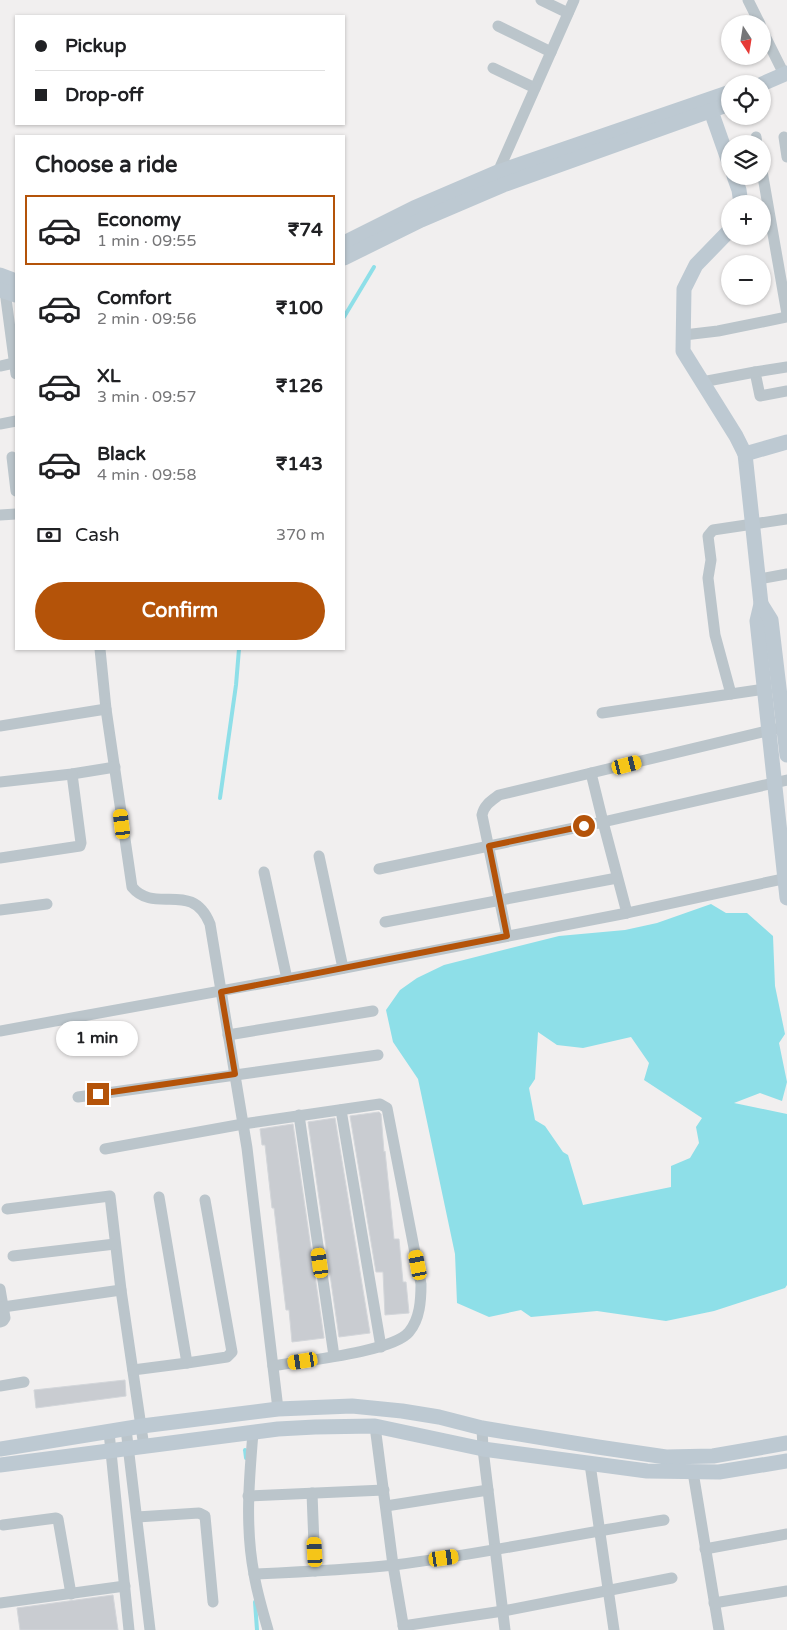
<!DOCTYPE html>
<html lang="en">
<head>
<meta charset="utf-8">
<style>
  body { margin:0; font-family:"Varela Round",sans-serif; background:#f2f2f2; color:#202124; height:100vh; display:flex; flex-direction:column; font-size:19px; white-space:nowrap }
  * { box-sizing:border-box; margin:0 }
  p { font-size:16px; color:#757577 }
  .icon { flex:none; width:28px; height:28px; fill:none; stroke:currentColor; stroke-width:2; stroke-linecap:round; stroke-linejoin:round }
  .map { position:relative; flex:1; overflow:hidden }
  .sheet { position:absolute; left:15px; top:135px; width:330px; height:515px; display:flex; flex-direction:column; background:#fff; border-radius:0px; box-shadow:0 1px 4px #0004 }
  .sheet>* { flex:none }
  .banner { position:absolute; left:15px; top:15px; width:330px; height:110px; border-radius:0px; box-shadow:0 1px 4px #0004; display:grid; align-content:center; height:110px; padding:0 20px; background:#fff }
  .needle { width:32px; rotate:168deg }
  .fabs { position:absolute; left:721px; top:15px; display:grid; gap:10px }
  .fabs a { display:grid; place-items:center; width:50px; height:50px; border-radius:50%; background:#fff; box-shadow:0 1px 4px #0004; font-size:25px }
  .end { position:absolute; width:22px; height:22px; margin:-11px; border:6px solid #b45309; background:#fff; box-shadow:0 0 0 2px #fff }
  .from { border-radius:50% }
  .bubble { position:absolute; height:35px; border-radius:18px; background:#fff; box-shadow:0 1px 4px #0004; font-size:16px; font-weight:700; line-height:35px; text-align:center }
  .car { position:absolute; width:15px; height:30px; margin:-15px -8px; border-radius:6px; box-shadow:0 0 4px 1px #0007; background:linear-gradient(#f5c518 24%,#345 0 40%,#f5c518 0 76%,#345 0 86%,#f5c518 0) }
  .banner b { display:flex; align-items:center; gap:18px; height:48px; font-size:19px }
  .banner b+b { border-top:1px solid #e0e0e0 }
  .banner i { width:12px; height:12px; background:#202124 }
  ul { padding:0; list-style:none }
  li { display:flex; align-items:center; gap:15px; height:70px; margin:0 10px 8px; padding:0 10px; border:2px solid transparent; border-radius:0px }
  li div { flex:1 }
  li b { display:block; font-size:19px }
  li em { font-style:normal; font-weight:700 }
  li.active { border-color:#b45309 }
  li>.icon { width:45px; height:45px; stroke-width:1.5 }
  h2 { padding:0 20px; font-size:22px; line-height:60px }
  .pay { display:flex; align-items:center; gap:12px; height:55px; padding:0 20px; font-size:19px }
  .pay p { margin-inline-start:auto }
  .primary-button { display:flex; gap:10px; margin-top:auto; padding:10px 20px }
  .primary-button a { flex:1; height:58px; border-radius:30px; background:#b45309; color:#fff; font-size:20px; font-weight:700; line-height:58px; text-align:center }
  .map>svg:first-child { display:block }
  .water { fill:#8edfe8; fill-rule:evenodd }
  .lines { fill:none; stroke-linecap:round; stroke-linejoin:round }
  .stream { stroke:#8edfe8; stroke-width:4 }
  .building { fill:#c9ccd1; stroke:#d3d6da }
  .street { stroke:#bbc5cb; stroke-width:11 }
  .secondary { stroke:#bdc9d2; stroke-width:15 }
  .route { stroke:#b45309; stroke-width:6 }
</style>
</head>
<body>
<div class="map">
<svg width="787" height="1630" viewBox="0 0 787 1630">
  <rect width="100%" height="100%" fill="#f1efef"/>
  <path class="water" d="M711,904l15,9h21l26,23 2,50 10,48 -6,9 8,39 -5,19 -22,-8 -26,10 53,11v171l-2,3 -71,23 -48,10 -69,-10 -66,6 -10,-7 -32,7 -32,-14 -2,-49 -37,-175 -25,-37 -7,-32 14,-20 17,-12 27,-13 115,-29 66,-6 32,-7zM538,1032l19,13 26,3 48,-11 18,26 -5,17 58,38 -6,9 3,16 -9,15 -19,8v21l-88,18 -15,-50 -5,-3 -18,-26 -10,-6 -6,-32 6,-9z"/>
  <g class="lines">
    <g class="stream">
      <polyline points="344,317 374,267"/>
      <polyline points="220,798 236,685 239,649"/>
      <polyline points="245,1450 246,1458"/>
      <polyline points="255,1602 257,1630"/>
    </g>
  </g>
  <g class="building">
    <polygon points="379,1112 381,1114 384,1152 385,1151 394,1239 399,1239 403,1282 406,1282 409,1313 385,1315 383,1272 376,1272 350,1116"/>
    <polygon points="335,1118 370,1333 339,1337 308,1122"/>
    <polygon points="293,1124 324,1338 292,1342 289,1310 286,1310 274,1208 272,1208 265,1145 262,1145 260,1129"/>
    <polygon points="125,1380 126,1396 36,1408 34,1390"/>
    <polygon points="113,1595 118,1630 20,1630 17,1608"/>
  </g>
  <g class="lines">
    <g class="street">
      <polyline points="541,0 568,13"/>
      <polyline points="748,0 760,24"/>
      <polyline points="498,26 551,52"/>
      <polyline points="762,30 784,74"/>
      <polyline points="493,68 535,88"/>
      <polyline points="756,137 757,144"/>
      <polyline points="784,137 787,157"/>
      <polyline points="762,171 787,314"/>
      <polyline points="500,176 498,172 574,0"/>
      <polyline points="5,291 16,374"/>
      <polyline points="684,335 718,331 787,317"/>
      <polyline points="0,366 14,363"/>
      <polyline points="787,367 755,372 760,396 787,391"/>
      <polyline points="702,382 755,372"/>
      <polyline points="0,424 16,421"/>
      <polyline points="12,457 16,491"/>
      <polyline points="0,515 16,514"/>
      <polyline points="759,579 787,574"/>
      <path d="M100,649l6,60 26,178c23,28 60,-8 78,37l37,224 31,261"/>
      <polyline points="731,694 715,635 708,578 711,560 708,536 713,530 787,519"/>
      <polyline points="602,713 765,689"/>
      <polyline points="0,726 106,709"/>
      <polyline points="775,729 591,773 603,822 787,780"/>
      <polyline points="0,782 72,774 115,767"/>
      <polyline points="319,856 343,968"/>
      <polyline points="0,858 80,846 81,843 72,774"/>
      <polyline points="379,869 603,822 627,913"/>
      <polyline points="264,872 287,979"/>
      <polyline points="0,910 47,904"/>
      <polyline points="385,922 617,878"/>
      <path d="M507,936l-25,-121c2,-10 9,-14 17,-20l92,-22"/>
      <polyline points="0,1031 314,974 627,913 787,878"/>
      <polyline points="228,1035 373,1011"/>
      <polyline points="78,1097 378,1055"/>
      <polyline points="341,1110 381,1347"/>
      <polyline points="299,1115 334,1356"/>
      <path d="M105,1149l138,-25 137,-20 7,4 34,176c0,16 -1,35 -12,48 -16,20 -108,29 -136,34"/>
      <polyline points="7,1209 110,1196 121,1290 144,1447"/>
      <polyline points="13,1256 115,1244"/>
      <polyline points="0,1289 5,1318 3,1321 0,1322"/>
      <polyline points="3,1307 121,1290"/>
      <polyline points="187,1363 227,1357 232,1352 205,1200"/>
      <polyline points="133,1370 187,1363 159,1197"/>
      <polyline points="0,1386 24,1382"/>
      <polyline points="375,1426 393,1565 404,1630"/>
      <polyline points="482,1428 483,1449 505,1630"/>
      <polyline points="126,1429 150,1630"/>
      <polyline points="109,1432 129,1630"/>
      <path d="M253,1433c-4,47 -8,94 1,141 3,19 9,38 14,56"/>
      <polyline points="590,1464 614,1630"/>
      <polyline points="693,1472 719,1630"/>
      <polyline points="312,1493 315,1571"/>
      <polyline points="248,1496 384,1490"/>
      <polyline points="386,1506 488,1490"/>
      <polyline points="137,1517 199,1513 205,1516 213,1602"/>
      <polyline points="3,1525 56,1518 58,1519 71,1594"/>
      <polyline points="705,1549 787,1534"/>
      <path d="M254,1574c46,-2 93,-4 140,-9 91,-11 180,-31 270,-45"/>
      <polyline points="0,1603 125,1586"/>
      <polyline points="714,1603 787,1591"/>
      <polyline points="403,1626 503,1611 672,1578"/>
    </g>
    <g class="secondary">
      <polyline points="762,84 787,73"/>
      <polyline points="711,111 730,165"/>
      <polyline points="734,176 739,190 741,204"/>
      <polyline points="730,230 696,265 684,289 683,351 736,436 745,454 761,604 757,621 787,898"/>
      <polyline points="344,243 414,208 498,172 730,92"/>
      <polyline points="344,258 421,220 503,185 724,106 730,102"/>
      <polyline points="0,275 16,281"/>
      <polyline points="0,290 16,295"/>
      <polyline points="745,454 787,442"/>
      <polyline points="761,604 771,620 787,755"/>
      <polyline points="0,1449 142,1426 278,1409 352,1406 402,1411 439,1417 482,1428 598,1447 666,1457 713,1456 787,1443"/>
      <polyline points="0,1465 278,1429 315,1427 375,1426 483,1449 647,1471 719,1472 787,1461"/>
    </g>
  </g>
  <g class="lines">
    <polyline class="route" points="98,1094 235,1074 221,992 507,936 489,846 584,826"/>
  </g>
</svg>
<div class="fabs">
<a><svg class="needle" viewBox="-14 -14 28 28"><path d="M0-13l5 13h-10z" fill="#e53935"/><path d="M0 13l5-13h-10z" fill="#757577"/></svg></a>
<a><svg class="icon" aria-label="locate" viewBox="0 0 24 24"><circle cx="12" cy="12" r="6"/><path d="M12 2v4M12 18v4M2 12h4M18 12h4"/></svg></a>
<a><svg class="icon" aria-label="layers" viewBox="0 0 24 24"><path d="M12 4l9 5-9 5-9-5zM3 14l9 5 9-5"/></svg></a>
<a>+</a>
<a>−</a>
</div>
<i class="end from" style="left:584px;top:826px"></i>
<i class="end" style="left:98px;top:1094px"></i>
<div class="bubble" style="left:56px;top:1021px;width:82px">1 min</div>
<i class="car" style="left:627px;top:765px;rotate:76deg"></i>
<i class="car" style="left:122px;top:824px;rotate:353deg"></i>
<i class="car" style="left:320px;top:1263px;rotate:352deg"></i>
<i class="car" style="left:418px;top:1265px;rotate:349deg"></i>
<i class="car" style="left:303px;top:1361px;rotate:261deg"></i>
<i class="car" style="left:315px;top:1552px;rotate:357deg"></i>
<i class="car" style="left:444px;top:1558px;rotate:82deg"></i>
<div class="banner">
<b><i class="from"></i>Pickup</b>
<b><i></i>Drop-off</b>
</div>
<section class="sheet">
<h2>Choose a ride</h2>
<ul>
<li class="active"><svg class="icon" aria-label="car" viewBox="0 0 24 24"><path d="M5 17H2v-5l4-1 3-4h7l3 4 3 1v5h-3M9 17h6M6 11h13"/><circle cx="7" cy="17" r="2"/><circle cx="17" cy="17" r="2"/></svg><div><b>Economy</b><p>1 min · 09:55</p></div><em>₹74</em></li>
<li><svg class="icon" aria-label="car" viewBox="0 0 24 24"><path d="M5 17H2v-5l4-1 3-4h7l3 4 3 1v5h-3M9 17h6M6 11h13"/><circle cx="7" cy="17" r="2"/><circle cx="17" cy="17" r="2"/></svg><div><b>Comfort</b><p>2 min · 09:56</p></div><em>₹100</em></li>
<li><svg class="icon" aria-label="car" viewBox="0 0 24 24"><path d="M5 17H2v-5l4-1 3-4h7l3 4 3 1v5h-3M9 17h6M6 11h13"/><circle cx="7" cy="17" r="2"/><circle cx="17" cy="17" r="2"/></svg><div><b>XL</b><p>3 min · 09:57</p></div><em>₹126</em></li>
<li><svg class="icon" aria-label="car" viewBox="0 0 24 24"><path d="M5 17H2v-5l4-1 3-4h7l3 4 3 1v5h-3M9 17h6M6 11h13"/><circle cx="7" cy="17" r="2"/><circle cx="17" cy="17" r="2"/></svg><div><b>Black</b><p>4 min · 09:58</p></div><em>₹143</em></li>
</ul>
<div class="pay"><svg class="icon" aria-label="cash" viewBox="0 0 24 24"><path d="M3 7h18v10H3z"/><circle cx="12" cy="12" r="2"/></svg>Cash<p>370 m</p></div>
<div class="primary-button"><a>Confirm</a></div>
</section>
</div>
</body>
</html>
